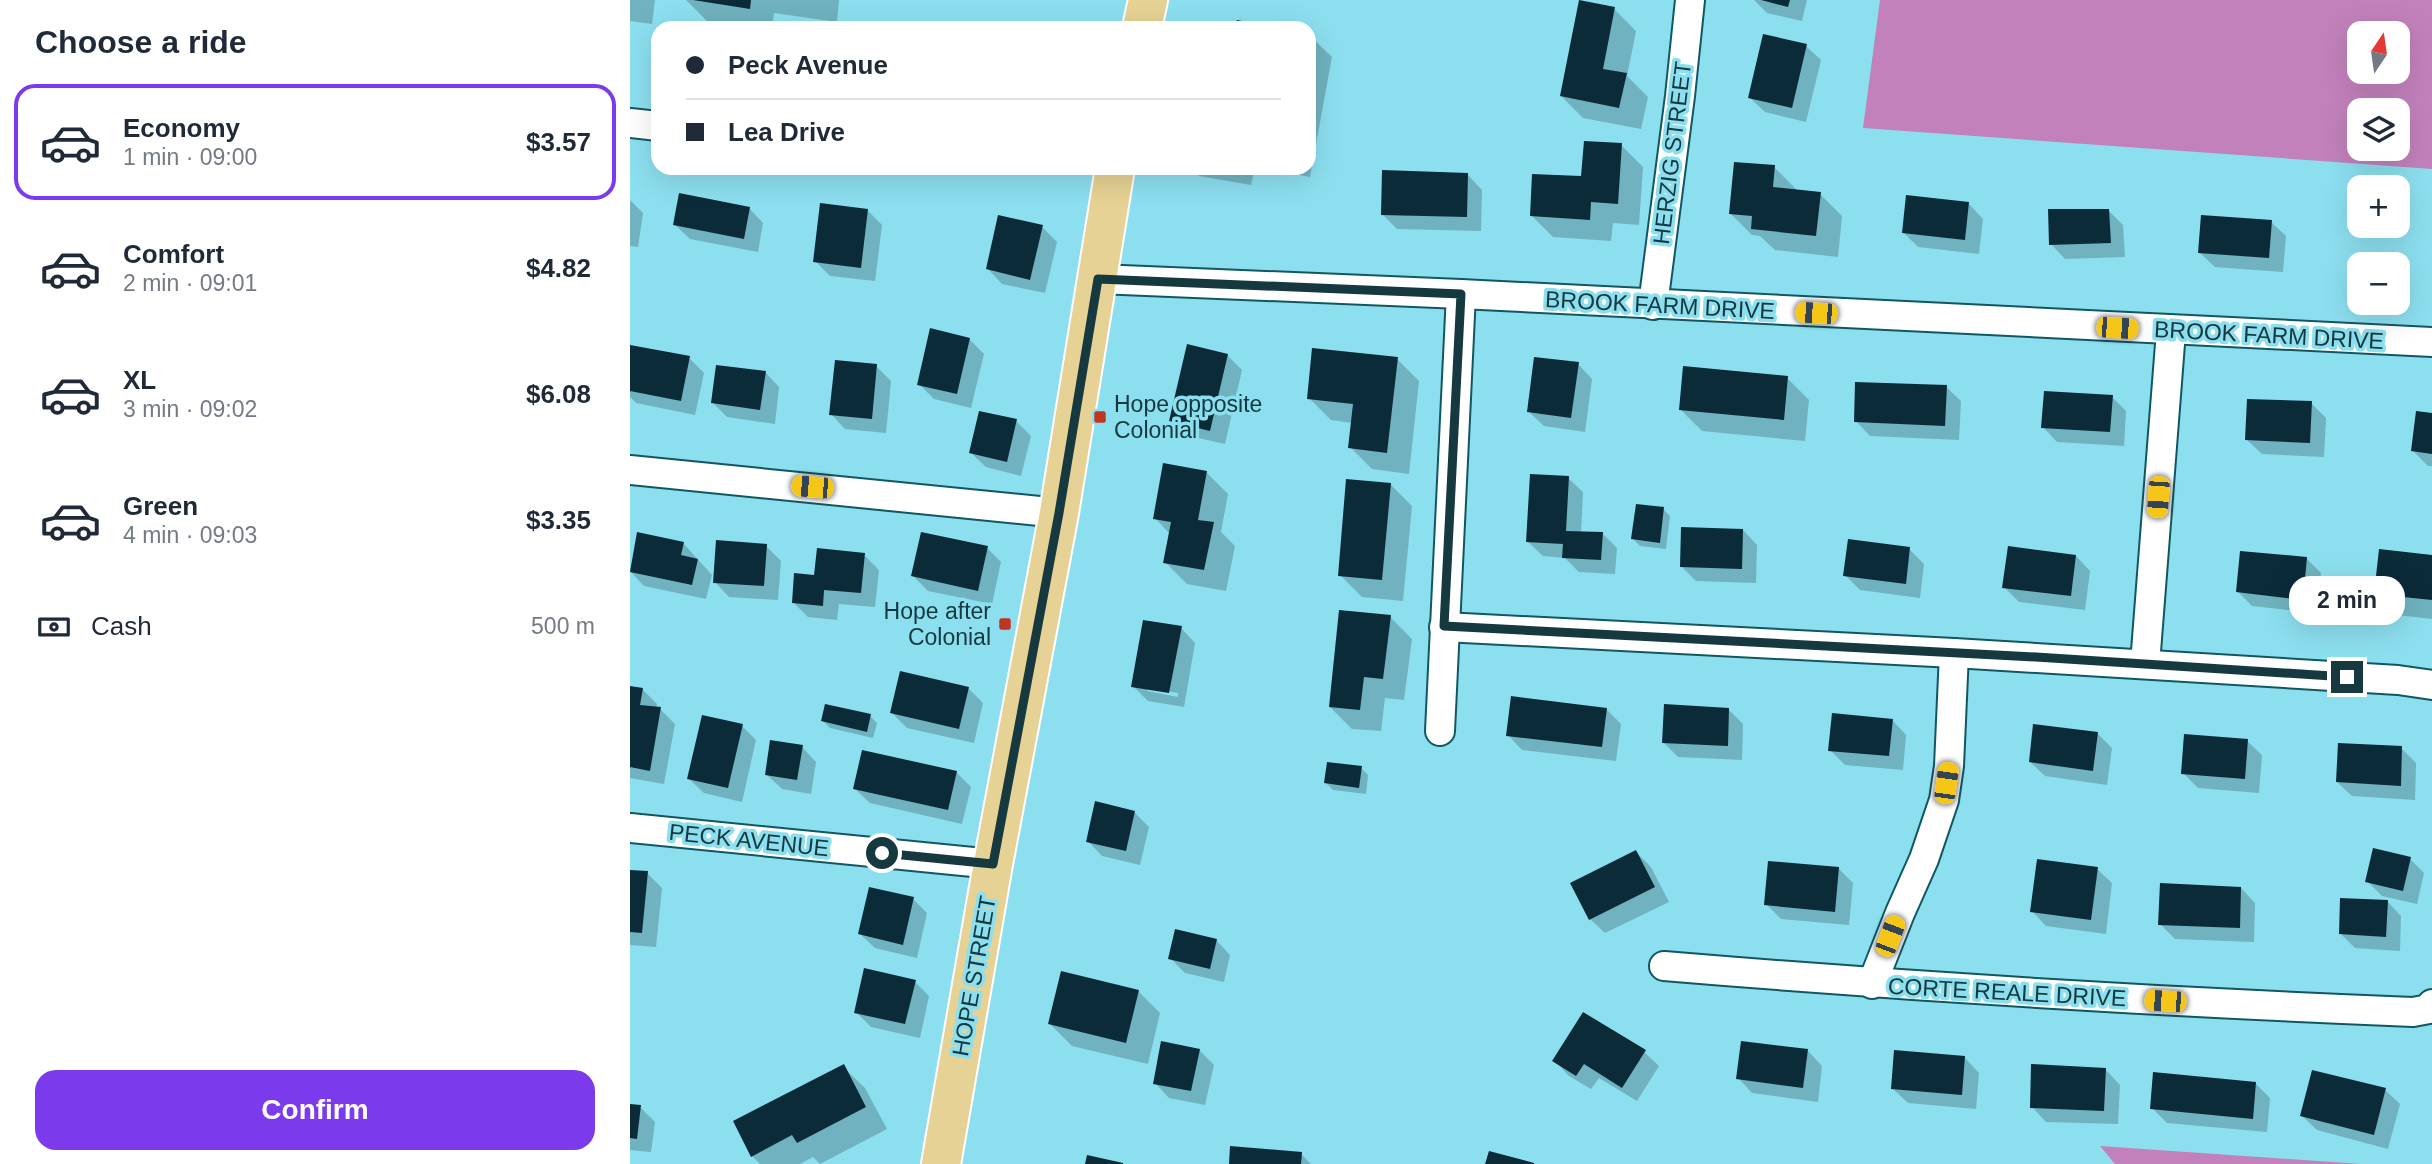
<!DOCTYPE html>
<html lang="en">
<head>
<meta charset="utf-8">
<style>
  body { margin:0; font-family:Arial,sans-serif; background:#f2f2f3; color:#1f2937; height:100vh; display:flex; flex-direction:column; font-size:26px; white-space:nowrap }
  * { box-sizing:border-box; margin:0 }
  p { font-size:23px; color:#747a83 }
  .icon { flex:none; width:38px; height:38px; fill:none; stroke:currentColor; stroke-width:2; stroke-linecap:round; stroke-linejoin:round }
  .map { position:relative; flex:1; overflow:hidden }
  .details { display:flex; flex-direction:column; background:#fff; width:630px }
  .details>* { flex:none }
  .guide { position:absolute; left:21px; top:21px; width:665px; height:154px; border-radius:21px; box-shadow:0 7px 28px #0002; display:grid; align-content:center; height:154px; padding:0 35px; background:#fff }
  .needle { width:46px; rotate:13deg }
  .fabs { position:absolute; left:1717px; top:21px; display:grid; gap:14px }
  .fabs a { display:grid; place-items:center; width:63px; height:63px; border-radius:14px; background:#fff; box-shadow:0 7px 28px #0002; font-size:35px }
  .end { position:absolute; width:32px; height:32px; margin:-16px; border:9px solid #15393f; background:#fff; box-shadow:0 0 0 4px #fff }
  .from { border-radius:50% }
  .bubble { position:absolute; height:49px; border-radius:21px; background:#fff; box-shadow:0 7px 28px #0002; font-size:23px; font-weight:600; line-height:49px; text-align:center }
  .car { position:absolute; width:21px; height:42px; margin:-21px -10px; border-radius:9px; box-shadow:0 0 5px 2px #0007; background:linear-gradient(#f5c518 24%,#345 0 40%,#f5c518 0 76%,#345 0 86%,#f5c518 0) }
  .guide b { display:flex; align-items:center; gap:24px; height:66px; font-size:26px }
  .guide b+b { border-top:2px solid #e0e1e3 }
  .guide i { width:18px; height:18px; background:#1f2937 }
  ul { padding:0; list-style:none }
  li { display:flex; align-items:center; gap:21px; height:116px; margin:0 14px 10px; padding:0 21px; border:4px solid transparent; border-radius:21px }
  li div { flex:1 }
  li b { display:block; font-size:26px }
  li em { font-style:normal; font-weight:600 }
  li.on { border-color:#7c3aed }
  li>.icon { width:63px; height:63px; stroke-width:1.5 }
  h2 { padding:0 35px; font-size:32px; line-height:84px }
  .pay { display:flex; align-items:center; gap:18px; height:77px; padding:0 35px; font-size:26px }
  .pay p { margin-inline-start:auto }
  .primary-button { display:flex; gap:14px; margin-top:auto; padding:14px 35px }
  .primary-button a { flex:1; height:80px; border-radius:21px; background:#7c3aed; color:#fff; font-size:28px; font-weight:600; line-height:80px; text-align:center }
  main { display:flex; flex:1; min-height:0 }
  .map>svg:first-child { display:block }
  .forest { fill:#c281bb; fill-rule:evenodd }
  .shadow { fill:#0003; fill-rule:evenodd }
  .building { fill:#0b2b39 }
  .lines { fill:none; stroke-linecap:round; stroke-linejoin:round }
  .street-casing { stroke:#115762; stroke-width:32 }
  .primary-casing { stroke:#fff; stroke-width:42 }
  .street { stroke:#fff; stroke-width:28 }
  .primary { stroke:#e6d294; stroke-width:38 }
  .route { stroke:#15393f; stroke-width:9 }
  .poi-dot { fill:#c13524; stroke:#8cdfef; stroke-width:2.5 }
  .labels { text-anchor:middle; stroke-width:7; stroke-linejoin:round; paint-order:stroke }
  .street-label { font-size:23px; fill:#15393f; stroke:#8cdfef }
  .poi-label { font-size:23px; fill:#15393f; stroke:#8cdfef; text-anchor:start }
</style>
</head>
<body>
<main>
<section class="details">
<h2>Choose a ride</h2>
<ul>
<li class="on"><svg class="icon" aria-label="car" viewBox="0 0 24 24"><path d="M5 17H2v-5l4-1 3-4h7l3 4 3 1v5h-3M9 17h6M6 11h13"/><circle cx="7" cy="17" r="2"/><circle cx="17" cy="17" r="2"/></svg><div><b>Economy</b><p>1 min · 09:00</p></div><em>$3.57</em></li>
<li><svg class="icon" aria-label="car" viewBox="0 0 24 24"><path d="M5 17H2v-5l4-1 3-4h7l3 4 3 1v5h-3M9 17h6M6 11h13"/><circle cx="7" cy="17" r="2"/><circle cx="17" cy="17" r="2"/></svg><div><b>Comfort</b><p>2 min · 09:01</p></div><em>$4.82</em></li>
<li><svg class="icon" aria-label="car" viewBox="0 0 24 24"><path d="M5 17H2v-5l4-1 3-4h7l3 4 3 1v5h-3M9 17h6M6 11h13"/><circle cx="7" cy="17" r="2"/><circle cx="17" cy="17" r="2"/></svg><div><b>XL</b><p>3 min · 09:02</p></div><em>$6.08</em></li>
<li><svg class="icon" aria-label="car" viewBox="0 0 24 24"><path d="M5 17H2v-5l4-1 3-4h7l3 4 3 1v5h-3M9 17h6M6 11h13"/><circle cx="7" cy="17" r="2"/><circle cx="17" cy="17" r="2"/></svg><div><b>Green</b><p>4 min · 09:03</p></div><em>$3.35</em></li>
</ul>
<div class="pay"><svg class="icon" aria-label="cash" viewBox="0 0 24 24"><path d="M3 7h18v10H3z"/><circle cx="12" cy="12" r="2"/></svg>Cash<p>500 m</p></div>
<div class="primary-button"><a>Confirm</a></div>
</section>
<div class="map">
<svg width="1802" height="1164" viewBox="0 0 1802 1164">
  <rect width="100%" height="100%" fill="#8cdfef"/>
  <g class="forest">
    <path d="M1250,0h552v169l-569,-41zM1729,33h39v39h-39zM1729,110h39v39h-39z"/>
    <polygon points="1470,1146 1731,1164 1485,1164"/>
  </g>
  <g class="shadow">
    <polygon points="0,0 25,0 22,24 0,21"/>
    <polygon points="56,0 209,0 207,22 144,13 142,28 78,22"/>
    <polygon points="1124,0 1177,0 1172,21 1137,13"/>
    <polygon points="984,9 1006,31 997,76 1018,97 1011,129 953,118 931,96"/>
    <polygon points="679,35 702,57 680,177 635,168 679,168"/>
    <polygon points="1176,46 1191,60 1176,122 1135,112 1120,98"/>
    <polygon points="991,145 1013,167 1009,225 983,223 981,241 923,237 901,215 953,178"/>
    <polygon points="1144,167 1166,189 1166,191 1190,194 1212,216 1208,257 1145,250 1130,236 1122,235 1100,213"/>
    <polygon points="561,168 625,168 621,185 569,176"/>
    <polygon points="838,175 852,190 851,231 767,229 752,214"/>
    <polygon points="0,200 13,213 8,247 0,246"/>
    <polygon points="1339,204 1353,219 1349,254 1288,247 1273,232"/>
    <polygon points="119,208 133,223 128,252 60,239 45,225"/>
    <polygon points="237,210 252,225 245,281 200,276 185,261"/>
    <polygon points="1479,211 1493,225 1495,257 1435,259 1421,244"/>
    <polygon points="1641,222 1656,236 1653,272 1585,267 1570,253"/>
    <polygon points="412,227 427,242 415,293 372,284 358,269"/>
    <polygon points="339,339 354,354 341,408 304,399 289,384"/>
    <polygon points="0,346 59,358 74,373 65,415 6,403 0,397"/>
    <polygon points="597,355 612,370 595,444 555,435 541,421"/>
    <polygon points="767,359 789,381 779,474 742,469 720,447 723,423 701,420 679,398"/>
    <polygon points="948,364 962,379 955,432 914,426 899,412"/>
    <polygon points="246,366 261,381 256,433 215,429 201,414"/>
    <polygon points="135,372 149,387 145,424 97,417 82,402"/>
    <polygon points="1157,378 1179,400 1175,441 1072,431 1050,409"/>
    <polygon points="1316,387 1331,401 1329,440 1240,436 1226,421"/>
    <polygon points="1482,397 1496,411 1494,446 1427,442 1413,427"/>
    <polygon points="1681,403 1696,418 1694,457 1632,454 1617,440"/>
    <polygon points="1802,415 1802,466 1798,466 1783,451"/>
    <polygon points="386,421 401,436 391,476 356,467 341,453"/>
    <polygon points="576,472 598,494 591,532 605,546 596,591 557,584 535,562 540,534 525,518"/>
    <polygon points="938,478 953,492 951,533 972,533 987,548 985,574 949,572 935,558 913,556 898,542"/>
    <polygon points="760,484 782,506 773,601 732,597 710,575"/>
    <polygon points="1033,509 1040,516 1036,549 1010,546 1003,539"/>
    <polygon points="1113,530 1127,545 1126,583 1066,581 1052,567"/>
    <polygon points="8,534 53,543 82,575 76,599 14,586 0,571"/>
    <polygon points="136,546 151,561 148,600 99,597 85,582"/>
    <polygon points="357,548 371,562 362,604 298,591 283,576"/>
    <polygon points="1279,549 1294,564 1290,598 1230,590 1215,575"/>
    <polygon points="234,555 249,570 245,607 209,604 207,620 178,617 163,602 185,577"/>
    <polygon points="1446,556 1460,571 1455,610 1389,602 1374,587"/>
    <polygon points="1802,556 1802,619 1767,615 1746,593"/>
    <polygon points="1676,558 1691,573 1687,613 1622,606 1608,592"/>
    <polygon points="760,617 782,639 774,700 755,698 751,731 722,729 700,707"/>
    <path d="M551,628l14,15 -11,64 -36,-6 -15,-15zM517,688l31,5v4l-31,-6z"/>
    <polygon points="0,687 12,689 27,704 26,709 30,709 45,724 34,784 0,778"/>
    <polygon points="338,688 353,703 344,743 277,728 262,713"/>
    <polygon points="976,709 991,724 986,761 892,750 878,735"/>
    <polygon points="1099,710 1113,724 1112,760 1048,757 1034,743"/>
    <polygon points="240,716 247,723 243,738 200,728 193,721"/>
    <polygon points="1262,720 1276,735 1273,770 1215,765 1200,750"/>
    <polygon points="112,726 126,740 112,802 74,793 59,779"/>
    <polygon points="1467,733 1482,748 1477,785 1415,776 1400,762"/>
    <polygon points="1617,741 1632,755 1629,793 1568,788 1553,773"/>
    <polygon points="172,747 186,762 181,794 152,789 137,775"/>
    <polygon points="1771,748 1786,763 1785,800 1722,796 1707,782"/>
    <polygon points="731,768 738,775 736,794 703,790 696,783"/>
    <polygon points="326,772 341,787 332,824 240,803 225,789"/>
    <polygon points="504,812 519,827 510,865 472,856 458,841"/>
    <polygon points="1006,852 1021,867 1039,902 975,933 960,919"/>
    <polygon points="1780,859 1794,873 1787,904 1752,896 1737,881"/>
    <polygon points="1208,868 1223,883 1219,925 1151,919 1136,904"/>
    <polygon points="1467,869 1482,883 1476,934 1416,926 1402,911"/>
    <polygon points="0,872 17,873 32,888 26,947 0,945"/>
    <polygon points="1611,888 1625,903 1624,942 1545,939 1530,924"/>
    <polygon points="283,899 297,913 287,958 245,948 230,934"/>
    <polygon points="1757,901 1771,916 1770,951 1725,948 1711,934"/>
    <polygon points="586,940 600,955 594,982 555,973 540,958"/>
    <polygon points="285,982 299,996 290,1038 241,1027 226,1012"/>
    <polygon points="508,991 530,1013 518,1064 442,1046 420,1024"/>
    <polygon points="569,1050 584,1065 575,1105 539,1098 525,1083"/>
    <polygon points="1178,1051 1192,1066 1188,1102 1122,1093 1108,1078"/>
    <polygon points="1014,1052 1029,1066 1007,1101 969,1078 961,1089 939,1076 925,1061"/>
    <polygon points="1335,1058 1349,1073 1346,1109 1278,1103 1263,1089"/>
    <polygon points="213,1067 235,1088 257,1129 190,1164 183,1157 170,1164 130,1164 122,1156"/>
    <polygon points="1476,1070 1490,1085 1488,1124 1416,1122 1402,1107"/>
    <polygon points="1626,1084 1640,1098 1637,1132 1537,1123 1522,1108"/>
    <polygon points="1755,1090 1770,1104 1758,1149 1687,1130 1672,1116"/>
    <polygon points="0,1106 10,1107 25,1122 21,1152 0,1150"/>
    <polygon points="671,1154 681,1164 601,1164"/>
  </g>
  <g class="building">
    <polygon points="63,0 121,0 120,9"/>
    <polygon points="949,0 985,7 973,69 997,73 989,108 930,96"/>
    <polygon points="1131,0 1160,0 1158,7"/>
    <polygon points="607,20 643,27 643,28 606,28"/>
    <polygon points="1133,34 1177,44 1162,108 1118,98"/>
    <polygon points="954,141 992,143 988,204 961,202 960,220 900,216 902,174 951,176"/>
    <polygon points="1104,162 1145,165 1143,187 1191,192 1186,236 1121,229 1122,216 1099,214"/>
    <polygon points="752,170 838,173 837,217 751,215"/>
    <polygon points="49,193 120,207 114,239 43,225"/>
    <polygon points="1276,195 1339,202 1335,240 1272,233"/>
    <polygon points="190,203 238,209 231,268 183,262"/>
    <polygon points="1418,209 1479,209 1481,243 1419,245"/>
    <polygon points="368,215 413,225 400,280 356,269"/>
    <polygon points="1571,215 1642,220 1639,258 1568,253"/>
    <polygon points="300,328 340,338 327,394 287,385"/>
    <polygon points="557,344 598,354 580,431 539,421"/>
    <polygon points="0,345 60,356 51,401 0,391"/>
    <polygon points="682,348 768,357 757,453 718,448 723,404 677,399"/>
    <polygon points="904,357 949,362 941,418 897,412"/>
    <polygon points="205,360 247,364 242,419 199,415"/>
    <polygon points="86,365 136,371 130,410 81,403"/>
    <polygon points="1053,366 1158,376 1154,420 1049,410"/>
    <polygon points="1225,382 1317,385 1315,426 1224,422"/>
    <polygon points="1414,391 1483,395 1480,432 1411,428"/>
    <polygon points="1617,399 1682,401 1680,443 1615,440"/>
    <polygon points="349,411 387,419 377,462 339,453"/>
    <polygon points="1786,411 1802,413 1802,454 1781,451"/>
    <polygon points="533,463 577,471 568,520 584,522 574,570 533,563 541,522 523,519"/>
    <polygon points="900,474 939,476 936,531 973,532 971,560 932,558 933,544 896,542"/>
    <polygon points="716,479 761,483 752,580 708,576"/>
    <polygon points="1006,504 1034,507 1030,543 1001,539"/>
    <polygon points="1051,527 1113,529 1112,569 1050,567"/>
    <polygon points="7,532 54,542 51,555 68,559 62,585 0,572"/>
    <polygon points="291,532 358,546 348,591 281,576"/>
    <polygon points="1218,539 1280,547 1276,584 1213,576"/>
    <polygon points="86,540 137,544 134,586 83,583"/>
    <polygon points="1378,546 1446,555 1441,596 1372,588"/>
    <polygon points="187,548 235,553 231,593 194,590 193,606 162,603 164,573 184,575"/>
    <polygon points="1749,549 1802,555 1802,600 1744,594"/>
    <polygon points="1610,551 1677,557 1673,600 1606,592"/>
    <polygon points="709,610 761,615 753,679 734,677 730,710 699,707"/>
    <polygon points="513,620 552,626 539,693 501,687"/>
    <polygon points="270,671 339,687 329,729 260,713"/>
    <polygon points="0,686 13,688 10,705 31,707 20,771 0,767"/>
    <polygon points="881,696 977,708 972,747 876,736"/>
    <polygon points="195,704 241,714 237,732 191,721"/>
    <polygon points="1034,704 1099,708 1098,746 1032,743"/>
    <polygon points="1202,713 1263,719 1259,756 1198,751"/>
    <polygon points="72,715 113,724 98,788 57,779"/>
    <polygon points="1403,724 1468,732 1463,771 1399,762"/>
    <polygon points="1554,734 1618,739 1615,779 1551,774"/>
    <polygon points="140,740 173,745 167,780 135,775"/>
    <polygon points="1708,743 1772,746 1771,786 1706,782"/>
    <polygon points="232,750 327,771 318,810 223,789"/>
    <polygon points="697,762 732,766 729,788 694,783"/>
    <polygon points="465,801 505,811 496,851 456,842"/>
    <polygon points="1743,848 1781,857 1773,891 1735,882"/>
    <polygon points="1006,850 1025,887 959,920 940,883"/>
    <polygon points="1407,859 1468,867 1461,920 1400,912"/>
    <polygon points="1138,861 1209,867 1205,912 1134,905"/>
    <polygon points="0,870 18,871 12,933 0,932"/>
    <polygon points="1530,883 1611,887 1610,928 1528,925"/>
    <polygon points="239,887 284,897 273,945 228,934"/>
    <polygon points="1710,898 1758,900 1756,937 1709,934"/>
    <polygon points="545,929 587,939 580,969 538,959"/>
    <polygon points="234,968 286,980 275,1024 224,1013"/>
    <polygon points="431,971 509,990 496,1043 418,1024"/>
    <polygon points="953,1012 1016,1050 992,1088 954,1064 946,1076 922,1061"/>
    <polygon points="531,1041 570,1049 561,1091 523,1084"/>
    <polygon points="1111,1041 1178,1049 1173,1088 1106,1079"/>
    <polygon points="1264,1050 1335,1056 1332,1095 1261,1089"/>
    <polygon points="214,1064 236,1107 167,1143 162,1135 121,1157 103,1121"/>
    <polygon points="1401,1064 1476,1068 1474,1111 1400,1108"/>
    <polygon points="1682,1070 1756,1088 1744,1135 1670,1116"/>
    <polygon points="1523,1072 1626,1082 1623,1119 1520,1109"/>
    <polygon points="0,1104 11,1105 7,1139 0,1138"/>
    <polygon points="600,1146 672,1152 671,1164 599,1164"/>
    <polygon points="859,1151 904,1163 904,1164 855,1164"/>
    <polygon points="457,1155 493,1163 493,1164 455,1164"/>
  </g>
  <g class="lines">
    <defs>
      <g id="street">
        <polyline points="0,123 28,126"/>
        <polyline points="468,279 831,294 1802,342"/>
        <polyline points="1023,305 1050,96 1060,0"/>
        <polyline points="0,470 429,513"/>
        <polyline points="814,627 1324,653 1768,680 1802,685"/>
        <polyline points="1515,664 1541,331"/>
        <polyline points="810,731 831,294"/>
        <polyline points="0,828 363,864"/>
        <path d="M1034,966c250,21 499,36 749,46l16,-3 3,-5"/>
        <polyline points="1242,984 1270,913 1294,859 1314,800 1319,766 1324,653"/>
      </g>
      <g id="primary">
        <polyline points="512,28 518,0"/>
        <polyline points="311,1164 363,864 429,513 485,168"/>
      </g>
    </defs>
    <use href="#street" class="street-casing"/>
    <use href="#primary" class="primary-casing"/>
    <use href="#street" class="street"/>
    <use href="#primary" class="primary"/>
  </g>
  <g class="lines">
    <polyline class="route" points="252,853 363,864 429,513 468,279 831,294 814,626 1406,657 1717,677"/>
  </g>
  <g class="poi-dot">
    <rect x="463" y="410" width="14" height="14" rx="3.5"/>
    <rect x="368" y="617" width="14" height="14" rx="3.5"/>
  </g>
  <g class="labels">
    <g class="street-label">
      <text transform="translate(1042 153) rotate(-83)" y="8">HERZIG STREET</text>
      <text transform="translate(1030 305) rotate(3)" y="8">BROOK FARM DRIVE</text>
      <text transform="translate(1639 335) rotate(3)" y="8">BROOK FARM DRIVE</text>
      <text transform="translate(119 840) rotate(6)" y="8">PECK AVENUE</text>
      <text transform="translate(344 976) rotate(-80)" y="8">HOPE STREET</text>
      <text transform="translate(1377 992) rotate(3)" y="8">CORTE REALE DRIVE</text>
    </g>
    <g class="poi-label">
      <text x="484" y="412">Hope opposite<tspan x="484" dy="26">Colonial</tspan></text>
      <text x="361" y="619" text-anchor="end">Hope after<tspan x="361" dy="26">Colonial</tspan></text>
    </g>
  </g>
</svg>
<div class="fabs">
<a><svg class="needle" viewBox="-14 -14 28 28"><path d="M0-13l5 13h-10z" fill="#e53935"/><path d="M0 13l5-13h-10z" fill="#747a83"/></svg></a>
<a><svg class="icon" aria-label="layers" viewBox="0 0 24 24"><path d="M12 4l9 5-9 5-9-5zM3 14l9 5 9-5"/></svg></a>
<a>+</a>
<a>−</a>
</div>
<i class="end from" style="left:252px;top:853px"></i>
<i class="end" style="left:1717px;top:677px"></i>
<div class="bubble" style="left:1659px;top:576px;width:116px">2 min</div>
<i class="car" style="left:1186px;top:313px;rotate:273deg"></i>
<i class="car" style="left:1487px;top:328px;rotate:93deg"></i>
<i class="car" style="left:182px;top:487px;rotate:275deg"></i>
<i class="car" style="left:1528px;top:497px;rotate:184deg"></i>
<i class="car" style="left:1316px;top:783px;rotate:8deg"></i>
<i class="car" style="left:1260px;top:936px;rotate:21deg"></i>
<i class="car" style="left:1535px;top:1001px;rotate:273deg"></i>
<div class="guide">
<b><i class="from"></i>Peck Avenue</b>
<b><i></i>Lea Drive</b>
</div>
</div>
</main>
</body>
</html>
